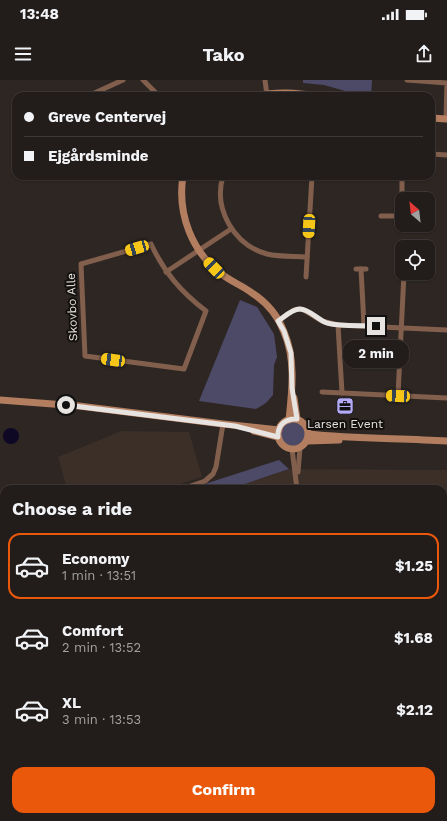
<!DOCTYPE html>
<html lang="en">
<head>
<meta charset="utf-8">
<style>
  body { margin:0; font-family:"Work Sans",sans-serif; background:#2e2927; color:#f1f3f6; height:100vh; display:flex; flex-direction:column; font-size:15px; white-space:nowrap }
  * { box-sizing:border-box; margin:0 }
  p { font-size:13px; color:#a2a1a2 }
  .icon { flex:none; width:22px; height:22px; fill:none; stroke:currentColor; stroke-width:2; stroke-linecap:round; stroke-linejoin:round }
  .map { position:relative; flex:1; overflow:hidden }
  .details { position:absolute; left:0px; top:405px; width:447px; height:336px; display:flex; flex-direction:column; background:#221c1a; border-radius:12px 12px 0 0; box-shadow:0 1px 3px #0004,0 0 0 1px #3f3a39 }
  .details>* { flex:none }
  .top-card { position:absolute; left:12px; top:12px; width:423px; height:88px; border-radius:12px; box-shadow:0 1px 3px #0004,0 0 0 1px #3f3a39; display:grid; align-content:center; height:88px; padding:0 12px; background:#221c1a }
  .needle { width:26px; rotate:332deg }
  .buttons { position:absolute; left:395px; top:112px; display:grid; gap:8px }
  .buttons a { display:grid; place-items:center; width:40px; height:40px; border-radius:8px; background:#221c1a; box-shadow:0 1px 3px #0004,0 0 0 1px #3f3a39; font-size:20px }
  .end { position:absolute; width:18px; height:18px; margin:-9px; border:5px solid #e7e3e0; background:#111; box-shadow:0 0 0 2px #111 }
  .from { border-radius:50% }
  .bubble { position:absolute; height:28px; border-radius:12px; background:#221c1a; box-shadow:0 1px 3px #0004,0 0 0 1px #3f3a39; font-size:13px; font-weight:700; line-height:28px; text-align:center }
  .car { position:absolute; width:12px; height:24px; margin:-12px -6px; border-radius:5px; box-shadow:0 0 3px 1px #0007; background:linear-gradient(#f5c518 24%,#345 0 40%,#f5c518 0 76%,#345 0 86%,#f5c518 0) }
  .top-card b { display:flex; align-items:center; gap:14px; height:38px; font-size:15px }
  .top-card b+b { border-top:1px solid #3f3a39 }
  .top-card i { width:10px; height:10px; background:#f1f3f6 }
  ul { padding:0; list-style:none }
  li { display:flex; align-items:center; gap:12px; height:66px; margin:0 8px 6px; padding:0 4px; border:2px solid transparent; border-radius:12px }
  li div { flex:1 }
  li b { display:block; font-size:15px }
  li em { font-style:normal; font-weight:700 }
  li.on { border-color:#ea580c }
  li>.icon { width:36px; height:36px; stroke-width:1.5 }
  h2 { padding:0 12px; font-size:18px; line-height:48px }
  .primary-button { display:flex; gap:8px; margin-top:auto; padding:8px 12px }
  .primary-button a { flex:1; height:46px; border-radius:12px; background:#ea580c; color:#fff; font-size:16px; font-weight:700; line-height:46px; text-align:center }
  .status { display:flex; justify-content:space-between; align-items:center; height:28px; padding:0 20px; background:#221c1a; direction:ltr }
  .status svg { height:11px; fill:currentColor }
  header { display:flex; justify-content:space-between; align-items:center; height:52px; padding:0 12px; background:#221c1a; font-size:18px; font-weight:700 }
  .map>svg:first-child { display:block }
  .built { fill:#3b2f28 }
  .green { fill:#4d4a67 }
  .water { fill:#0e0824 }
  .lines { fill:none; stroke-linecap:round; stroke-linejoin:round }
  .street { stroke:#815f4c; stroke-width:5 }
  .secondary { stroke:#b37e5f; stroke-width:7 }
  .route { stroke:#e7e3e0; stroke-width:5 }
  .labels { text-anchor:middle; stroke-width:4; stroke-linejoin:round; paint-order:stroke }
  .street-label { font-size:12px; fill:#e7e3e0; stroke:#13100e }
  .poi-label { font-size:12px; fill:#e7e3e0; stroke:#13100e }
</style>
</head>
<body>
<div class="status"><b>13:48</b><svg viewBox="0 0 49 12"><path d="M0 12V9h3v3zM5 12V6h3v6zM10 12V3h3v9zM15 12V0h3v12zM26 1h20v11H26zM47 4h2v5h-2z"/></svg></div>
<header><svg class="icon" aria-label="menu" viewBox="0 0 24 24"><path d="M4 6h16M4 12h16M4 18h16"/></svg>Tako<svg class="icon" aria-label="share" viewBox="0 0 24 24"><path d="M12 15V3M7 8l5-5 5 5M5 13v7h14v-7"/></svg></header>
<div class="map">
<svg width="447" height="741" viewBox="0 0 447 741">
  <rect width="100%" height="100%" fill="#2d2623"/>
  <g class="built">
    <polygon points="121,351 189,352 202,397 165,409 67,409 58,377"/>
    <polygon points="290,389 447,390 447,724 443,725 443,409 230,409"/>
    <polygon points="0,564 4,565 4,626 0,626"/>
    <polygon points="274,737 400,737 396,738 309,741 275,741"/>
  </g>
  <g class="green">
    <polygon points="303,0 372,0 371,16 363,16 324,5 303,3"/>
    <polygon points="240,220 257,227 274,254 277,277 274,285 273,315 266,323 256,329 199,321"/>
    <circle cx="294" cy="354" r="14"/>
    <polygon points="279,380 289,389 230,409 189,409"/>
    <polygon points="4,641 4,737 151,737 152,741 0,741 0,642"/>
    <polygon points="174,737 268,737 268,738 176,741"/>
  </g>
  <circle class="water" cx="11" cy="356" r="8"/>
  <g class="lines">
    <g class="street">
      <polyline points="143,0 159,16"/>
      <polyline points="265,0 267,16"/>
      <polyline points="407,0 447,3 446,39"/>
      <polyline points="88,16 123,0"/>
      <polyline points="431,74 447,75"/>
      <polyline points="78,96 90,96"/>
      <path d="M223,96c-10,33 11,69 44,78 13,3 27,2 40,3"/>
      <polyline points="381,136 402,136"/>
      <polyline points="402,136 402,96"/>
      <polyline points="428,136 429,136"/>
      <path d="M151,164c13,28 30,48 55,67l-22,58 -99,-13 -4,-92z"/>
      <polyline points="356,189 366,189"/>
      <polyline points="361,189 364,245"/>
      <polyline points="166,192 231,149"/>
      <polyline points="306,197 312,96"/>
      <polyline points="278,241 294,230 299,229 304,230 322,241 338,245 447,250"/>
      <polyline points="338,245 342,313"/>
      <polyline points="322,312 447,318"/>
      <polyline points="398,315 404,193"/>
      <polyline points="292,369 297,409"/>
      <polyline points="298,392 300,368"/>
      <polyline points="182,409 205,401 213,394 216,387 223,344"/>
      <polyline points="0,441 4,440"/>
      <polyline points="443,596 447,596"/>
    </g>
    <g class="secondary">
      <path d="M258,16c19,-5 39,-3 59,0"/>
      <polyline points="431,38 447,39"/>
      <path d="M183,96c-6,38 9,77 40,99 9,7 20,11 29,18 14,9 26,23 32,39 12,27 8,59 5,88"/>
      <polyline points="294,318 297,339"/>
      <polyline points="0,320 79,326 223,344 279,350"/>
      <circle cx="293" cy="354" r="15"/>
      <polyline points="254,351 278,357"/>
      <path d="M309,354c46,5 92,4 138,7"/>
      <polyline points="307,361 339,360"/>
    </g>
  </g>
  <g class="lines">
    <path class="route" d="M66,325l169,21 43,11c-1,-12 8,-19 19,-18l-5,-31 -1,-35 -7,-22 -6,-10c6,-4 14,-12 22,-12 9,0 18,11 27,14 15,4 33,2 49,3"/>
  </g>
  <defs>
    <symbol id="office-square" viewBox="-11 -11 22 22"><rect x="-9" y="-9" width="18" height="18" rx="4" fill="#b4acf9" stroke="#13100e"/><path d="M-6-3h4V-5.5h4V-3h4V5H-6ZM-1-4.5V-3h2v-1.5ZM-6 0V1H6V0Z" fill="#111"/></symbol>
  </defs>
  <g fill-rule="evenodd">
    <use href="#office-square" x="335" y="316" width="20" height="20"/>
  </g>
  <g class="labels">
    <g class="street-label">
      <text transform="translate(72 227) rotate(-92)" y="4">Skovbo Alle</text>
    </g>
    <g class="poi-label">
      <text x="345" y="348">Larsen Event</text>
    </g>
  </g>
</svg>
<div class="buttons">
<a><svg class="needle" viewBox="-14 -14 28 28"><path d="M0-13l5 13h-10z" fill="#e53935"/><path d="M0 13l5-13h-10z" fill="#a2a1a2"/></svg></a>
<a><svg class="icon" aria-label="locate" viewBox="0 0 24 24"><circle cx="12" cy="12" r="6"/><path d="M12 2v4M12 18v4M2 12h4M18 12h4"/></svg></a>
</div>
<i class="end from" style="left:66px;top:325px"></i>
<i class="end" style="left:376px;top:246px"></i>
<div class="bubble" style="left:343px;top:260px;width:66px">2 min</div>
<i class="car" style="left:309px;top:146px;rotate:183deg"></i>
<i class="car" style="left:137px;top:168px;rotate:254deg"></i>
<i class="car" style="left:214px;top:188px;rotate:316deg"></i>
<i class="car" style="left:113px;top:280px;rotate:278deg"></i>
<i class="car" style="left:398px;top:316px;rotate:273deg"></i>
<div class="top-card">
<b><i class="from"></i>Greve Centervej</b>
<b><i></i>Ejgårdsminde</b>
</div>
<section class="details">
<h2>Choose a ride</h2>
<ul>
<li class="on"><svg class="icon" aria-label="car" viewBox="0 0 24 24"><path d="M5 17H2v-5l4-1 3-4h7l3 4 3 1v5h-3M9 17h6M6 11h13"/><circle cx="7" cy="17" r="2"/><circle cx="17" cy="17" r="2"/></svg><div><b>Economy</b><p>1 min · 13:51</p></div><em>$1.25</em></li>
<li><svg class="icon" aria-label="car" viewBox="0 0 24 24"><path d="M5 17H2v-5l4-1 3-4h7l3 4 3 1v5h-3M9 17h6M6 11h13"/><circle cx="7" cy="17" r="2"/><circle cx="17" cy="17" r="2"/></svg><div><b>Comfort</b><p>2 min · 13:52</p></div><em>$1.68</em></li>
<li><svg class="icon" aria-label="car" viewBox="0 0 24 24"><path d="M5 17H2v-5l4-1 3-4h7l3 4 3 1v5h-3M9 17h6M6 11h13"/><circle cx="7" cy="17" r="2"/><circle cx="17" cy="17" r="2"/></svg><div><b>XL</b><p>3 min · 13:53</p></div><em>$2.12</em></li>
</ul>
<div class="primary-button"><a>Confirm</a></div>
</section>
</div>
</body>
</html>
